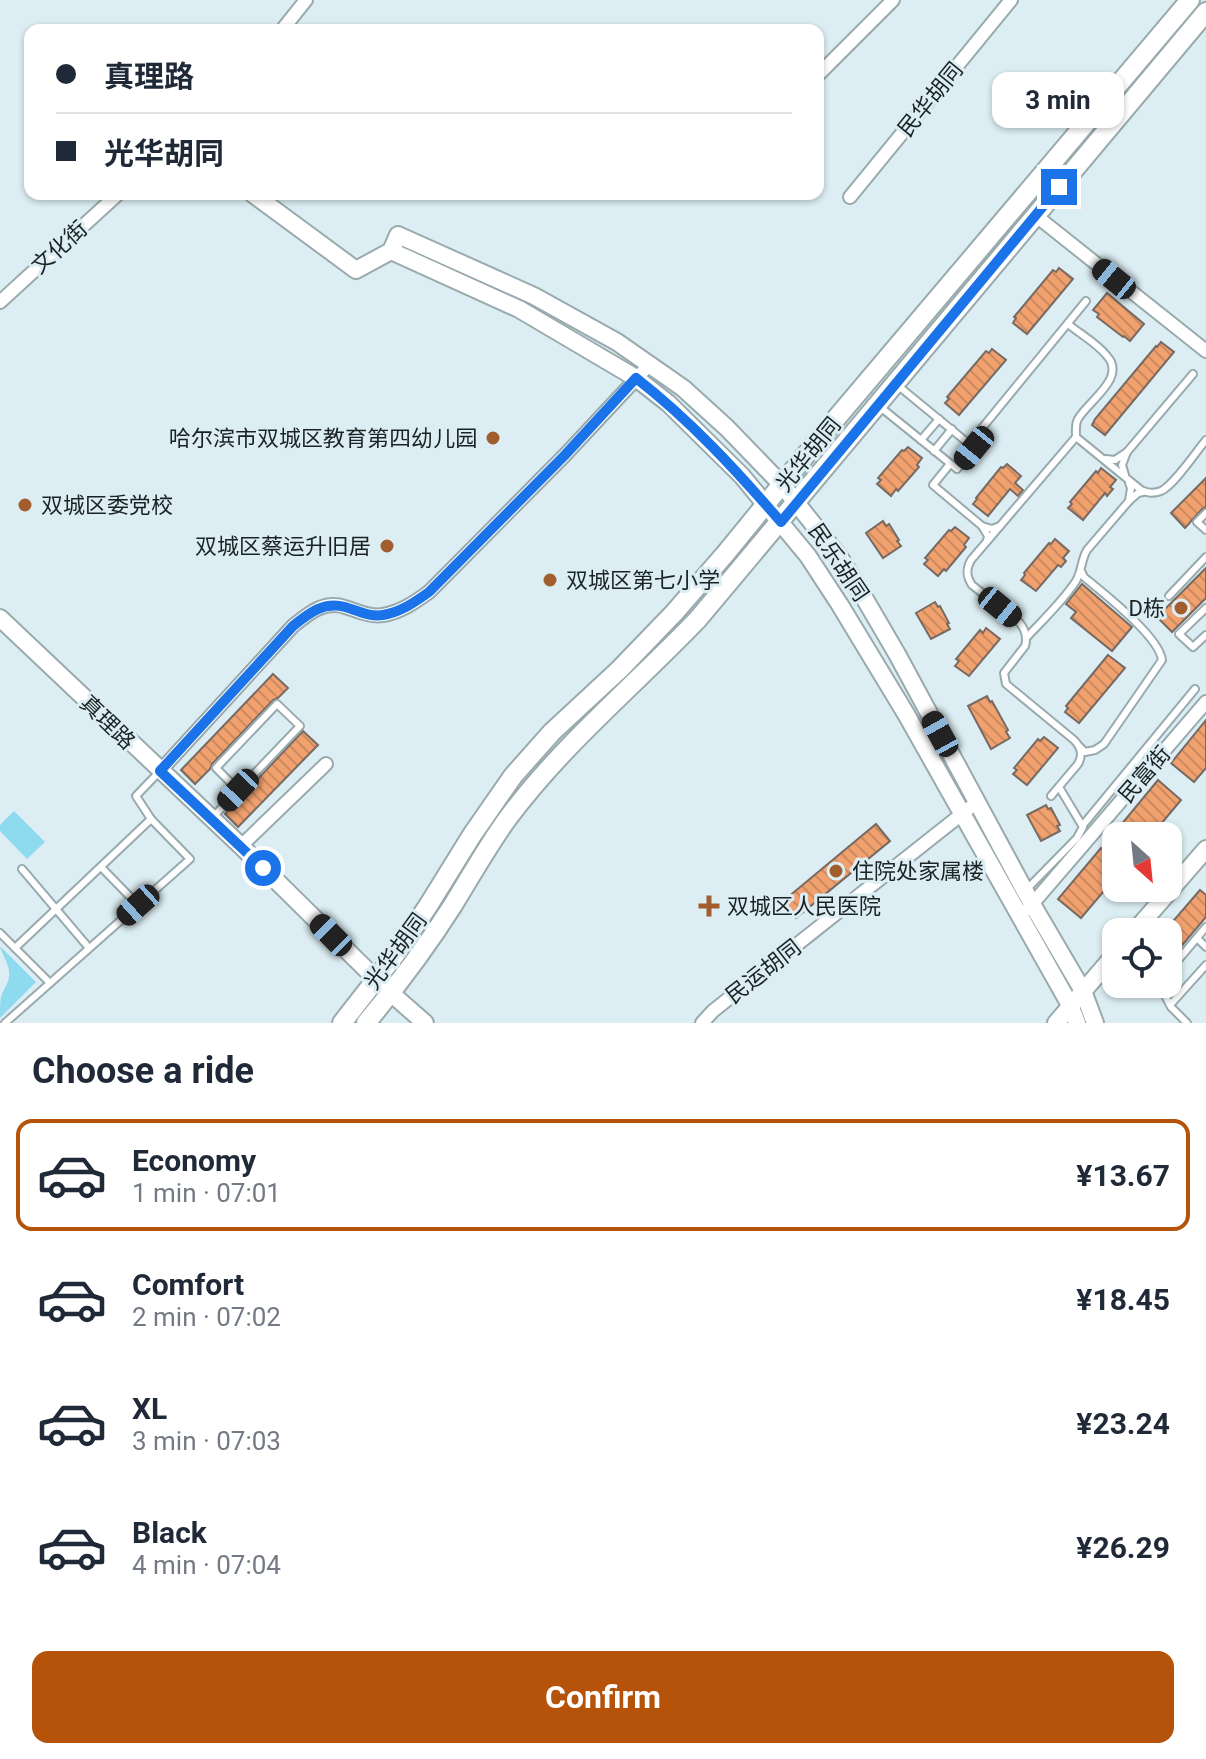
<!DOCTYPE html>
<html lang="en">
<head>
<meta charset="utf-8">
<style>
  body { margin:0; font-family:Roboto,"Noto Sans SC",sans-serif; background:#f6f6f7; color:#1f2937; height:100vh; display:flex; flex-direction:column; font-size:30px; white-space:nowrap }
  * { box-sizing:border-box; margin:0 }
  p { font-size:26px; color:#747a83 }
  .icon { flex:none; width:44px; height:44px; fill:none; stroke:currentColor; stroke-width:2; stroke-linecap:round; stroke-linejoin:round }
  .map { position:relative; height:1023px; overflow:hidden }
  .side { display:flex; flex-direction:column; background:#fff; flex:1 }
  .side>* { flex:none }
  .banner { position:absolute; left:24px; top:24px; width:800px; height:176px; border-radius:16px; box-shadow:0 2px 6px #0004; display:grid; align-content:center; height:176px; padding:0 32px; background:#fff }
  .needle { width:52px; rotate:153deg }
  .buttons { position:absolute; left:1102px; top:822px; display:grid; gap:16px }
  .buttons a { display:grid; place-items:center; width:80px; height:80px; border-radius:16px; background:#fff; box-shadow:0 2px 6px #0004; font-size:40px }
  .end { position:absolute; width:36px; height:36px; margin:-18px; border:10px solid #1a73e8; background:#fff; box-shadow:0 0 0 4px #fff }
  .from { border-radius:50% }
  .bubble { position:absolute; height:56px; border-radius:16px; background:#fff; box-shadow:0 2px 6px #0004; font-size:26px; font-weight:700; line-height:56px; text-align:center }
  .car { position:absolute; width:24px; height:48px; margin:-24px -12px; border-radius:10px; box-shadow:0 0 6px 2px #0007; background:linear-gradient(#222 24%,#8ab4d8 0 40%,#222 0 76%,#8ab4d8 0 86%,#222 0) }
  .banner b { display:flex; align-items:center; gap:28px; height:76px; font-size:30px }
  .banner b+b { border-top:2px solid #e0e1e3 }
  .banner i { width:20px; height:20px; background:#1f2937 }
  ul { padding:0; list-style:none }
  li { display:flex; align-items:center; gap:24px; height:112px; margin:0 16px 12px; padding:0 16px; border:4px solid transparent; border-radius:16px }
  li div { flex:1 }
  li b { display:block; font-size:30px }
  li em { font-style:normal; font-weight:700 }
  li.on { border-color:#b45309 }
  li>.icon { width:72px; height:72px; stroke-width:1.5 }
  h2 { padding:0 32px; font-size:36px; line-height:96px }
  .button { display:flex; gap:16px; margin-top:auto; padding:16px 32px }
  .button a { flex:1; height:92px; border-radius:16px; background:#b45309; color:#fff; font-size:32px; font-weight:700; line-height:92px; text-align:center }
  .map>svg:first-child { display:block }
  .pitch { fill:#8edbef }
  .building { fill:url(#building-back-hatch); stroke:#776a62; stroke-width:2 }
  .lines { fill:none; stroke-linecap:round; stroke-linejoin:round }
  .service-casing { stroke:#99aaae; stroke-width:10 }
  .minor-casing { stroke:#99aaae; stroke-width:16 }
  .tertiary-casing { stroke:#99aaae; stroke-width:20 }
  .secondary-casing { stroke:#99aaae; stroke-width:22 }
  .service { stroke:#fff; stroke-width:6 }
  .minor { stroke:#fff; stroke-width:12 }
  .tertiary { stroke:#fff; stroke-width:16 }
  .secondary { stroke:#fff; stroke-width:18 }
  .route { stroke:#1a73e8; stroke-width:10 }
  .poi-dot { fill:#a15d2e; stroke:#dceef3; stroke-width:3 }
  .labels { text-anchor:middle; stroke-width:6; stroke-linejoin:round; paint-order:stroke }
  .street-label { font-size:22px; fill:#1b2223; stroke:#dceef3 }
  .poi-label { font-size:22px; fill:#1b2223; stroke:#dceef3; text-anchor:start }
</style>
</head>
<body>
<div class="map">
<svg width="1206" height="1023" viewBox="0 0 1206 1023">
  <defs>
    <pattern id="building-back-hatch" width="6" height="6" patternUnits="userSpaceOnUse" patternTransform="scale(2)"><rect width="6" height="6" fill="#f1a16e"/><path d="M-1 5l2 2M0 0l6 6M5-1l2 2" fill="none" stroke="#ce8a5f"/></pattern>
  </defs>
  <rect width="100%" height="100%" fill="#dceef3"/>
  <g class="pitch">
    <polygon points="14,811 45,842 27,859 0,831 0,825"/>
    <path d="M0,946l36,36 -36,36c0,-6 0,-16 1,-21 3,-10 9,-14 8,-26 -1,-9 -7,-16 -9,-25z"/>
  </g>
  <g class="building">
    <polygon points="1059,268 1073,279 1027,334 1013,323 1016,318 1014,317 1053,270 1056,272"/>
    <polygon points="1107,293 1144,324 1130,341 1124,336 1123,337 1097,317 1099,314 1093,310"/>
    <polygon points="1161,342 1174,352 1105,435 1092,425 1095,419 1156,346 1157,347"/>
    <polygon points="992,349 1006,360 959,415 945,403 949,399 947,397 986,351 989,353"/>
    <polygon points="908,447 922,458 917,465 919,467 898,491 896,489 891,496 877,484 881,480 878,478 902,450 904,451"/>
    <polygon points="1007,464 1021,476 1015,483 1023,490 1018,496 1010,489 988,516 973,504 977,499 976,498 1001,467 1003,468"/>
    <polygon points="1101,468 1116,480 1110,487 1113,489 1107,496 1105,493 1083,520 1068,508 1072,504 1070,502 1096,471 1098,473"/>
    <polygon points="1206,478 1206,507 1202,509 1185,528 1171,513"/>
    <polygon points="883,521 886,526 889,524 899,540 897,541 901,546 883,558 866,533"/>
    <polygon points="955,527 969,538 964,545 966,547 946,571 944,569 938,576 924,564 928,560 925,558 949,530 951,531"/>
    <polygon points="1055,539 1069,551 1063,558 1066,561 1061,567 1058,565 1036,591 1021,580 1025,575 1024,573 1049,543 1051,544"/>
    <polygon points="1206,568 1206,598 1172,632 1157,617"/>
    <polygon points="1082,584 1132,627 1112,651 1071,618 1076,612 1066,604"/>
    <polygon points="935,602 938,607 940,606 949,623 947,624 950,629 931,639 916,613"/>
    <polygon points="986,628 1000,639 969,676 955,666 959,661 956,659 980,630 983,633"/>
    <polygon points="1108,655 1125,668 1079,723 1065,712 1068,708 1066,706"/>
    <polygon points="273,674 288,688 278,698 273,700 212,764 210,769 195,784 181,770"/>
    <polygon points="987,696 990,702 992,701 1008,730 1006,732 1010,738 991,749 968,706"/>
    <polygon points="1206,720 1206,768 1194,782 1171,763"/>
    <polygon points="303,731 318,745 238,827 225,814"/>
    <polygon points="1044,737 1058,748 1027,785 1013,774 1017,770 1014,768 1038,739 1040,741"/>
    <polygon points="1158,780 1181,800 1151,836 1120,836 1115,832"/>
    <polygon points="1046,805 1048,809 1051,808 1060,825 1057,826 1060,831 1041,841 1027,815"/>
    <polygon points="876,824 890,841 796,918 782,902"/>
    <polygon points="1101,848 1116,860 1116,877 1081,918 1058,899"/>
    <polygon points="1200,890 1206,895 1206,917 1168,962 1168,927"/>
  </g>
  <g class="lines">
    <defs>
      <g id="service">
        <path d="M1068,324c12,10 29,19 39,32 20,22 -19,45 -29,63 -3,5 -2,12 -2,18l65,53c7,3 12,4 20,1 13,-6 35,-39 45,-51"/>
        <polyline points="879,406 957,469 974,448 896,384"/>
        <polyline points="921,440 939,419"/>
        <polyline points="969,444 1086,301"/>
        <polyline points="934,451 952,429"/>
        <polyline points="1127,452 1193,374"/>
        <polyline points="1106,459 1115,460 1127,452 1122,465 1125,475"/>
        <polyline points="950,464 933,485 982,526"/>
        <polyline points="1129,483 1131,488 1129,501 1138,493 1143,492"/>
        <polyline points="1206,513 1197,522 1206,530"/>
        <polyline points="987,541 988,536 982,526 992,529 1000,526"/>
        <polyline points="1169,596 1206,557"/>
        <polyline points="1206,608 1179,634 1193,647 1206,635"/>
        <path d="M1027,637c16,-17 36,-36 49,-56 6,-10 5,-21 11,-31l42,-49"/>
        <path d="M1079,746l6,6 10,-2 9,-6 58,-84c-3,-24 -59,-67 -78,-83l-3,-6"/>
        <path d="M1051,796l27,-32c5,-8 3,-17 -4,-24l-68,-56 -2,-11 21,-27c3,-10 0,-17 -6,-24l-47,-37c-6,-9 -6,-16 -1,-25l105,-123"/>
        <polyline points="214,816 300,726 277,704 216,768 238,790"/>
        <polyline points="1083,825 1195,689"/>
        <polyline points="101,867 138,905"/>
        <polyline points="22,869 89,948"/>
        <polyline points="1026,890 1077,838 1083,827 1059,787"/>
        <polyline points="0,933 50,983"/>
        <polyline points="1197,938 1206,947"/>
        <polyline points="15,948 151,819 136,796 160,771"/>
        <polyline points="1168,972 1206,927"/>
        <polyline points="1159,984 1171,1007 1187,1023"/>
        <polyline points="1170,1005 1206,965"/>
        <polyline points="5,1023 190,859 151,819"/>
      </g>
      <g id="minor">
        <polyline points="282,30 306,0"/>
        <polyline points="818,75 893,0"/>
        <polyline points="850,197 1011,0"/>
        <polyline points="1035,215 1206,351"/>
        <polyline points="0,302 118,194"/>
        <path d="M160,771l133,-145c16,-13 31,-26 52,-19 13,4 25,10 38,8 18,-3 32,-13 46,-23l135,-136 86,-92"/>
        <polyline points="241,846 326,764"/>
        <polyline points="1028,909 1206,702"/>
        <polyline points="702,1023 713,1011 977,802"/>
      </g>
      <g id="tertiary">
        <polyline points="253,194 356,270 391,251 398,235 534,296 617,342 683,388 727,428 783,486 840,558 859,589 897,654 1032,904 1083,991 1095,1023"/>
        <polyline points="391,251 519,309 636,378 668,403 742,476 808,556 840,605 906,714 1070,1005 1077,1023"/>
        <polyline points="0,618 241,846 384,987 425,1023"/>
        <polyline points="1134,932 1206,849"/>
        <polyline points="1056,1023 1116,953"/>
      </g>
      <g id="secondary">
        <polyline points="342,1023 395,955 428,906 472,835 513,776 552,732 620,669 674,613 726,553 823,434 1190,0"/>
        <path d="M366,1023c31,-37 61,-77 87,-118 18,-29 35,-60 55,-87 55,-74 127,-133 190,-199l508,-607"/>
      </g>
    </defs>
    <use href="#service" class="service-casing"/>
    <use href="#minor" class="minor-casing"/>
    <use href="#tertiary" class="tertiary-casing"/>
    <use href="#secondary" class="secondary-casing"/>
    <use href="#service" class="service"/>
    <use href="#minor" class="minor"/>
    <use href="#tertiary" class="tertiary"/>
    <use href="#secondary" class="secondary"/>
  </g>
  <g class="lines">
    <path class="route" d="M263,868l-103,-97 133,-145c16,-13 31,-25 52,-19 13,4 25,10 38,8 18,-3 32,-13 46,-23l135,-136 72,-78c55,43 100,92 145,144l278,-335"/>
  </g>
  <g class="poi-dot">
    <circle cx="493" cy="438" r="8"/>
    <circle cx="25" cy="505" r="8"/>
    <circle cx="387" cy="546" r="8"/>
    <circle cx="550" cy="580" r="8"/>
    <circle cx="1181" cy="608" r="8"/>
    <circle cx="836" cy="871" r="8"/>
    <path d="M705 894h8v8h8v8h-8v8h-8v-8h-8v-8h8z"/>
  </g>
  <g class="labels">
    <g class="street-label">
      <text transform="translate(930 99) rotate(-51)" y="8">民华胡同</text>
      <text transform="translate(59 247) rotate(-42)" y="8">文化街</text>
      <text transform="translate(808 454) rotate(-51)" y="8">光华胡同</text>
      <text transform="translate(839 562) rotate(56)" y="8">民乐胡同</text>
      <text transform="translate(108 722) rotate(44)" y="8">真理路</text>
      <text transform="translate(1144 774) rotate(-49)" y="8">民富街</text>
      <text transform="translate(395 951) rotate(-54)" y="8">光华胡同</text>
      <text transform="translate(763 971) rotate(-38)" y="8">民运胡同</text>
    </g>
    <g class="poi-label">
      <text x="477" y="446" text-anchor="end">哈尔滨市双城区教育第四幼儿园</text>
      <text x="41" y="513">双城区委党校</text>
      <text x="371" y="554" text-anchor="end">双城区蔡运升旧居</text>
      <text x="566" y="588">双城区第七小学</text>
      <text x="1165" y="616" text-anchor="end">D栋</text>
      <text x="852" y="879">住院处家属楼</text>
      <text x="727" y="914">双城区人民医院</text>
    </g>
  </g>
</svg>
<div class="buttons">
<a><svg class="needle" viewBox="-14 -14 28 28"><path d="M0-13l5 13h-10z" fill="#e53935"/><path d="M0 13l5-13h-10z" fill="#747a83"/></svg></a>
<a><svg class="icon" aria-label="locate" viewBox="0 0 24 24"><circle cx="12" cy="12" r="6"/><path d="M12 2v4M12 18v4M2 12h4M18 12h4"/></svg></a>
</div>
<i class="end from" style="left:263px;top:868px"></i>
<i class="end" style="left:1059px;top:187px"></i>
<div class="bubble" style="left:992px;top:72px;width:132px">3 min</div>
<i class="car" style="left:1114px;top:279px;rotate:309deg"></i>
<i class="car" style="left:974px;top:448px;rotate:219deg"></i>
<i class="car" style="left:1000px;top:607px;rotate:129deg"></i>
<i class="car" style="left:940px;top:734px;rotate:331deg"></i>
<i class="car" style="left:238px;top:790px;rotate:223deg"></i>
<i class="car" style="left:138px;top:905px;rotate:228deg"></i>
<i class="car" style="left:331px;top:935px;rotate:315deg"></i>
<div class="banner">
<b><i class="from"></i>真理路</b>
<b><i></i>光华胡同</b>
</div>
</div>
<section class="side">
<h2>Choose a ride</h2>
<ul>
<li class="on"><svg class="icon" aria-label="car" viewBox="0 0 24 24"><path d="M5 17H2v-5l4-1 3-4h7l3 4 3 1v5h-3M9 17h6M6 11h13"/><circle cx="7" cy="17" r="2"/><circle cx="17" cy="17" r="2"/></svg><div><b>Economy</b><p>1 min · 07:01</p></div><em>¥13.67</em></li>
<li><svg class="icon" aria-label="car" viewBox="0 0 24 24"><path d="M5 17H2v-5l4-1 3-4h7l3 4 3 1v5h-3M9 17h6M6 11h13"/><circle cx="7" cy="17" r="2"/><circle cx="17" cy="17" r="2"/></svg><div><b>Comfort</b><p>2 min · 07:02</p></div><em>¥18.45</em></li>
<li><svg class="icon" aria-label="car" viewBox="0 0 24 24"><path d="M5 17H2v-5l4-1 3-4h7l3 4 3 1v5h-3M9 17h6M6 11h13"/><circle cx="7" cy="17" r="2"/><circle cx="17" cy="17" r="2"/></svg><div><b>XL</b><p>3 min · 07:03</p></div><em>¥23.24</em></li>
<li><svg class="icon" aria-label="car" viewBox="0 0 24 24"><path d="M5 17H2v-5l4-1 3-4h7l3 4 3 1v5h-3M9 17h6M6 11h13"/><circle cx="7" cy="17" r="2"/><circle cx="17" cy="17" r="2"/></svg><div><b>Black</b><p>4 min · 07:04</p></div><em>¥26.29</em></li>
</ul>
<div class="button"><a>Confirm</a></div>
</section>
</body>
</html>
